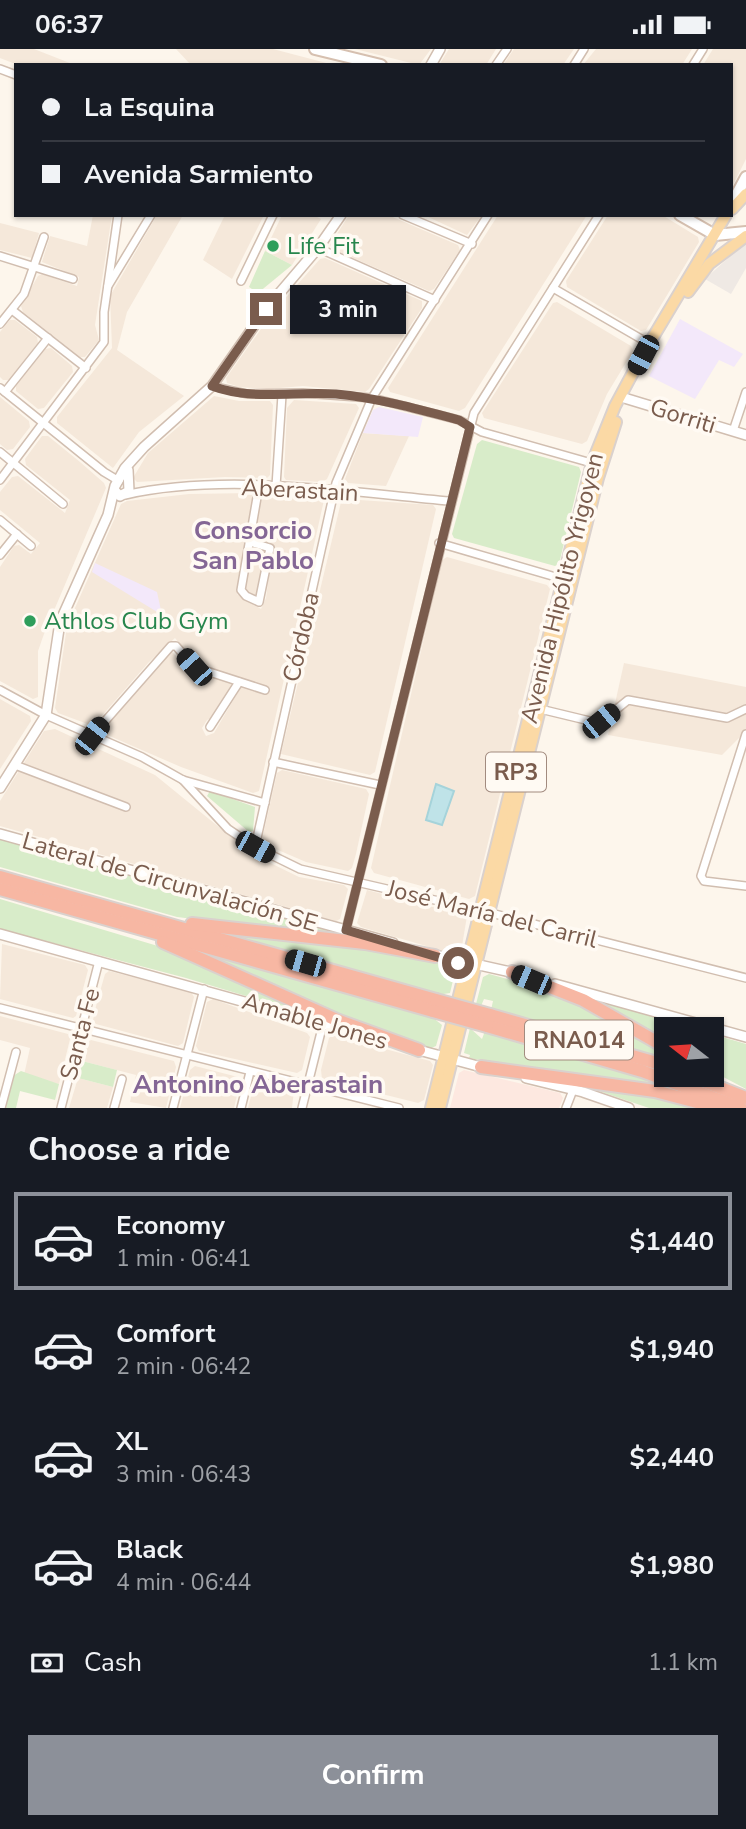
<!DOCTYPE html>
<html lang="en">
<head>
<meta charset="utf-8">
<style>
  body { margin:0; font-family:"Nunito Sans",sans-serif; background:#20242c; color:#f1f3f6; height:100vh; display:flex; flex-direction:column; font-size:26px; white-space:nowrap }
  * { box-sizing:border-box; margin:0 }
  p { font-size:23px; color:#9ea1a6 }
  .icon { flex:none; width:38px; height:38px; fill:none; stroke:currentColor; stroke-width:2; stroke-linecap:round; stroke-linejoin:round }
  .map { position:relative; height:1059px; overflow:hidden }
  .side { display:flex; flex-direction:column; background:#171b24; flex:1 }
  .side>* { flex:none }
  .top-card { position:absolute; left:14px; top:14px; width:719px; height:154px; border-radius:0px; box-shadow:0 2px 5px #0004; display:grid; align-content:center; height:154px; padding:0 28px; background:#171b24 }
  .needle { width:46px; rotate:287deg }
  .fabs { position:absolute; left:654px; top:968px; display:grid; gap:14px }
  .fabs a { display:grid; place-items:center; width:70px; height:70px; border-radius:0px; background:#171b24; box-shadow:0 2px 5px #0004; font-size:35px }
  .end { position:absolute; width:32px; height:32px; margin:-16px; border:9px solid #7a5c4d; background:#fff; box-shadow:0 0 0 4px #fff }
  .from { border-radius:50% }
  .bubble { position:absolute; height:49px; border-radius:0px; background:#171b24; box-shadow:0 2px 5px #0004; font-size:23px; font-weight:700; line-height:49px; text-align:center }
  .car { position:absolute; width:21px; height:42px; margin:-21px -10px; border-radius:9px; box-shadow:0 0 5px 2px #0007; background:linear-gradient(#222 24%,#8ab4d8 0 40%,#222 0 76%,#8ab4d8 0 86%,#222 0) }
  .top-card b { display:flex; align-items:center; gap:24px; height:66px; font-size:26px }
  .top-card b+b { border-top:2px solid #363941 }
  .top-card i { width:18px; height:18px; background:#f1f3f6 }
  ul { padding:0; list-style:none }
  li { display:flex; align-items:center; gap:21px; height:98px; margin:0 14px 10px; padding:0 14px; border:4px solid transparent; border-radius:0px }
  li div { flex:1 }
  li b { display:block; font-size:26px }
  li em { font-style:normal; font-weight:700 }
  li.active { border-color:#8c9099 }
  li>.icon { width:63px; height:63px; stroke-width:1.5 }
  h2 { padding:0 28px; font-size:32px; line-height:84px }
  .pay { display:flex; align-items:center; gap:18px; height:77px; padding:0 28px; font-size:26px }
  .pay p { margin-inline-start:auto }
  .action { display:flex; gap:14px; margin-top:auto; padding:14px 28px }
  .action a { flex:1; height:80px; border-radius:0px; background:#8c9099; color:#fff; font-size:28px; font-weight:700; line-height:80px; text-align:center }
  .status { display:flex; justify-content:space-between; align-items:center; height:49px; padding:0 35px; background:#171b24; direction:ltr }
  .status svg { height:19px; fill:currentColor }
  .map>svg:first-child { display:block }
  .residential { fill:#f5e8da }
  .commercial { fill:#fde8e0 }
  .industrial { fill:#efe9e4 }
  .education { fill:#f3e8fa }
  .green { fill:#d8ecc9 }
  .water { fill:#bfe3e8; stroke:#a5d3da; stroke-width:2 }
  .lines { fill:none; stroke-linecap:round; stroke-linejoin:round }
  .minor-casing { stroke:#d1beb0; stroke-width:10 }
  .tertiary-casing { stroke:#d1beb0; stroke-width:12 }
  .secondary-casing { stroke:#d6c0b0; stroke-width:14 }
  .primary-casing { stroke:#dad1cd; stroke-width:14 }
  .motorway-casing { stroke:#dad1cd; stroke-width:16 }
  .minor { stroke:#fff; stroke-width:7 }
  .tertiary { stroke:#fff; stroke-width:9 }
  .secondary { stroke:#fff; stroke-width:10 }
  .primary { stroke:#fbd9a5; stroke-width:10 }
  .motorway { stroke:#f7b7a3; stroke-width:12 }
  .motorway-bridge-casing { stroke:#dad1cd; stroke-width:16; stroke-linecap:butt }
  .motorway-bridge { stroke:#f7b7a3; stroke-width:12 }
  .route { stroke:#7a5c4d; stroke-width:9 }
  .leisure-dot { fill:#2e9e5b; stroke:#fffaf3; stroke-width:2.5 }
  .labels { text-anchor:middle; stroke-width:7; stroke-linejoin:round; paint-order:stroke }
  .shield { fill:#fffaf3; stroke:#a28b7f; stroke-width:2 }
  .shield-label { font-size:23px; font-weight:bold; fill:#7a5c4d }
  .leisure-label { font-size:24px; fill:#27864d; stroke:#fffaf3; text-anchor:start }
  .street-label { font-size:24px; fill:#7a5c4d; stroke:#fffaf3 }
  .neighbourhood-label { font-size:26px; font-weight:bold; fill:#846695; stroke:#fffaf3 }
</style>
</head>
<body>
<div class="status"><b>06:37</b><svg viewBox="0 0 49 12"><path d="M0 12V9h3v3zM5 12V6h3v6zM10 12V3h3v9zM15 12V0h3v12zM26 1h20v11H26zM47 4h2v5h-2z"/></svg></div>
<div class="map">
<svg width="746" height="1059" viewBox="0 0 746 1059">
  <rect width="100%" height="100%" fill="#fdf6ec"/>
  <g class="residential">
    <polygon points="0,0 34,0 75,16 18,16 0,9"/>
    <polygon points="176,0 273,0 334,16 191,16"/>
    <polygon points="355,0 431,0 419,16"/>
    <polygon points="449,0 496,0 486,16 439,16"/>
    <polygon points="514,0 574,0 563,16 503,16"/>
    <polygon points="596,0 692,0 682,16 583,16"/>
    <polygon points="713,0 746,0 746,110 732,138 732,16 703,16"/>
    <polygon points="93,166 112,166 95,276 99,291 85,308 80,308 23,263 21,257 38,227 42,225 77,237 79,228 42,213 50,187 87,197"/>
    <polygon points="157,166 183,166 127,263 117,301 184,347 139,383 113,419 57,374 57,368 112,299 110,247"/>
    <polygon points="225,166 264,166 232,230 203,211"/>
    <polygon points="282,166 313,166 321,170 292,216 265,202"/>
    <polygon points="349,166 388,166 458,196 460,201 434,240 429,242 335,201 330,196"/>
    <polygon points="482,166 467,186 426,167 426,166"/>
    <polygon points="498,166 587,166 465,359 459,362 390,343 388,339"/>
    <polygon points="608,166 662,166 698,188 699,193 646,281 641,282 567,238 566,232"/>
    <polygon points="0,174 39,184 32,209 0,201"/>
    <polygon points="325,209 422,252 422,259 369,340 365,343 303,337 267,340 239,338 227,334 226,329 273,263 320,210"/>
    <polygon points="557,253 631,297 633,302 607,345 587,392 582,395 484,369 482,364 553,254"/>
    <polygon points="10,271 15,271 37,288 38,294 9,331 3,331 0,328 0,283"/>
    <polygon points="51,299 72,317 73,323 44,359 38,360 16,342 16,337 45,300"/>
    <polygon points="214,347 239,352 270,352 273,356 270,426 267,429 225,428 137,433 133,429 148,404"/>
    <polygon points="0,348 29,372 30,378 13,400 7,401 0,395"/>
    <polygon points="294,351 356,355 359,359 327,430 322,433 286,431 284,428 287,359"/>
    <polygon points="363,384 409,387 386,437 348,434 345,430"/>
    <polygon points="42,387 48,387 80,413 104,434 106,439 44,585 38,602 38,648 33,650 0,632 0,518 14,497 19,496 31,505 40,494 0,461 0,443 12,428 18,427 65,464 70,451 26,416 25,410"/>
    <polygon points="251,444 254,447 237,545 261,560 266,549 273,496 254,487 260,447 276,445 324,451 259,742 253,744 181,718 105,685 104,679 170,601 191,621 231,633 233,636 214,668 207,671 202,679 206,687 214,684 241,638 246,636 268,640 197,616 175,589 149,613 93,677 58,664 55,659 67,577 121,455 127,452 189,445"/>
    <polygon points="345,450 433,456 436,460 375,723 370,726 281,705 341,453"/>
    <polygon points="254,497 266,502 259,547 247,545 244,541"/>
    <polygon points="447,508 547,536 550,540 475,847 469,850 374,824 371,819 442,511"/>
    <polygon points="624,614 746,638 746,682 722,706 608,686"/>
    <polygon points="0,650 30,667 31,672 0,720"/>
    <polygon points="55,680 155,726 252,805 299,828 344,836 348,840 340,870 336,872 0,777 0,752 44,682"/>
    <polygon points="282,721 366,740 369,745 356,805 352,819 348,822 306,813 264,795 262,791 277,724"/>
    <polygon points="367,841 467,867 461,903 457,906 361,878 357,874"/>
    <polygon points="2,895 85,916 88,921 76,967 73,969 0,950"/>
    <polygon points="109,922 191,943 194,948 183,994 178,997 96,975 93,971 97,953 105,925"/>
    <polygon points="213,950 307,984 310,988 302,1021 297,1024 199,1002 196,997 207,953"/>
    <polygon points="0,967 68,985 70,990 59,1035 24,1026 30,999 0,991"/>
    <polygon points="333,986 430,1012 433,1016 424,1051 418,1054 322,1030 321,1021 329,989"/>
    <polygon points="91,991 174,1012 176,1018 166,1059 130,1053 136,1026 82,1012 87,994"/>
    <polygon points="195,1017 238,1028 240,1034 234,1059 180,1059 190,1021"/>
    <polygon points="78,1029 113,1038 107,1059 69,1059"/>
    <polygon points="259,1033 294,1041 292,1059 248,1059 254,1035"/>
  </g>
  <polygon class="commercial" points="464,1021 560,1044 563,1049 559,1059 450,1059 459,1024"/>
  <polygon class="industrial" points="746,193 746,219 731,245 705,230"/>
  <g class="education">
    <polygon points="680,270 743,305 734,318 719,311 695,350 649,327"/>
    <polygon points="379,358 423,368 418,388 363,384 373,361"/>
    <polygon points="95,514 157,543 162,566 92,523"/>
  </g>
  <g class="green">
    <polygon points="265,202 292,216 258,244 249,238"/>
    <polygon points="482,391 579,418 581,423 559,515 555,517 454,489 452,485 477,395"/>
    <polygon points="210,742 255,758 253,782 249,783 207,747"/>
    <polygon points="0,790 317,879 362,890 177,868 0,818"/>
    <polygon points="0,850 178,903 319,969 186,929 0,880"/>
    <polygon points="205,879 408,904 449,917 448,920 455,923 450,944 437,946"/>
    <polygon points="198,902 432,968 442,976 436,997 431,999 382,985"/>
    <polygon points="489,925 567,946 667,1002 667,1012 491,961 493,952 484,950 481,957 476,955 483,928"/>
    <polygon points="596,951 694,980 667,980 667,994"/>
    <polygon points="470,979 482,990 485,982 628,1023 709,1052 469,1009 470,1006 464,1004"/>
    <polygon points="712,985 746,995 746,1040 712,1022"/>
    <polygon points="82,1012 117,1021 113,1038 78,1029"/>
    <polygon points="21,1022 59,1035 55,1051 20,1042 16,1059 6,1059 13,1027"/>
    <polygon points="587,1038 636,1043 707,1059 649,1059"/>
  </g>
  <polygon class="water" points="436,735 454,742 442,776 426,771"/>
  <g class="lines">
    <defs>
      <g id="minor">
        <polyline points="496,16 507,0"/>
        <polyline points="574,16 584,0"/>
        <polyline points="693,16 703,0"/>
        <polyline points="0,20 16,26"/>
        <polyline points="403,166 472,195"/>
        <polyline points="318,199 435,251"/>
        <polyline points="0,207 73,230"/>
        <polyline points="241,232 273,166"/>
        <polyline points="108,237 151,166"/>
        <polyline points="553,239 655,298"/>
        <polyline points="12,261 86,319"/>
        <polyline points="0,275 24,245 44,188"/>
        <polyline points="212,337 247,345 303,344 372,349 459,371 482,383 595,415"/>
        <polyline points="0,339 104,423 119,432"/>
        <polyline points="5,343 48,289"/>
        <polyline points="733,382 746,343"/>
        <polyline points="0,403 63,455"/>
        <polyline points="0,431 104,293 104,263 118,166"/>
        <polyline points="276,437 282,346"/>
        <path d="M125,446c101,-23 223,-3 325,6"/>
        <polyline points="0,471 31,497"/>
        <polyline points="250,493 270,499 259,553 246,547 241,541 259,437"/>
        <polyline points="439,494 566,531"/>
        <polyline points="0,506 17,485"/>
        <polyline points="0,641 46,666 142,708 183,731 265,754"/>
        <polyline points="536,659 594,673 602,672 628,651 727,669 746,660"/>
        <polyline points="210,678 239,633"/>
        <polyline points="746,685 701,827 704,832 746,837"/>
        <polyline points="92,687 171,597 176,597 194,618 265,641"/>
        <polyline points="273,713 380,736"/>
        <polyline points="15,716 126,758"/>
        <polyline points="183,731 228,780 255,798 300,820 491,864 746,929"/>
        <polyline points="255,798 336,434 372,349 488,166"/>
        <polyline points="346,881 474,364 599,166"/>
        <polyline points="0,959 399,1059"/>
        <polyline points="1,1059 16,1003"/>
        <polyline points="61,1059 99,912"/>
        <polyline points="114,1059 122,1030"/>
        <polyline points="173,1059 204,940"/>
        <polyline points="241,1059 250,1023"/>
        <polyline points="302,1059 323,975"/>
        <polyline points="566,1059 573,1041"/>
      </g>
      <g id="tertiary">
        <polyline points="431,16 440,0"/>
        <polyline points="621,348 746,386"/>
        <polyline points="115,442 120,447 129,442 128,421"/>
        <polyline points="0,739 46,666 60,573 108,466 115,437 125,419 144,398 212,337 266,260 318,199 341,166"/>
        <polyline points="0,785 393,894"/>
        <polyline points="0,885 360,985"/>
        <polyline points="430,905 515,924"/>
        <polyline points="555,935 746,988"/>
        <polyline points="415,1000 485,1019"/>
        <polyline points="526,1029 583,1043 629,1059"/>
      </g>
      <g id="secondary">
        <polyline points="315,0 381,16"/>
        <polyline points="732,154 746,128"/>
        <polyline points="680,166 715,186 746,183"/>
      </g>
      <g id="primary">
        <polyline points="732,160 746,145"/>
        <polyline points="688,243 709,215 746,187"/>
        <polyline points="431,1059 592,414 615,357 643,305 726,166"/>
        <polyline points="440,1059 598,429 616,373"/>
      </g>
      <g id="motorway">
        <polyline points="0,828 436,951"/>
        <polyline points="0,840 433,962"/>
        <polyline points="192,875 365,894 435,907"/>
        <polyline points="163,893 339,972 419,1001"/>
        <polyline points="512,923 583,951 667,999"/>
        <polyline points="490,966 667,1017"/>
        <polyline points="487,977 642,1022 741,1059"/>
        <polyline points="481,1018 655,1042 720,1059"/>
        <polyline points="688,1026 746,1049"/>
      </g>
    </defs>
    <use href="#minor" class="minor-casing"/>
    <use href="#tertiary" class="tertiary-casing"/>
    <use href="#secondary" class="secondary-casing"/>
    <use href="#primary" class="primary-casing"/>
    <use href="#motorway" class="motorway-casing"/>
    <use href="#minor" class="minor"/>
    <use href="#tertiary" class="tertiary"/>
    <use href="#secondary" class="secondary"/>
    <use href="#primary" class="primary"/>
    <use href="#motorway" class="motorway"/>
    <defs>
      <g id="motorway-bridge">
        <polyline points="436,951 490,966"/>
        <polyline points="433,962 487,977"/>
      </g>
    </defs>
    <use href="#motorway-bridge" class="motorway-bridge-casing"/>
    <use href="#motorway-bridge" class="motorway-bridge"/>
  </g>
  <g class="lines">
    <path class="route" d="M266,260l-54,77c40,15 82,5 124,8 42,4 82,15 123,26l11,7 -124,503 112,33"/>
  </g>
  <g class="leisure-dot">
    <circle cx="273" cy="197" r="7"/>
    <circle cx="30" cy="572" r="7"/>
  </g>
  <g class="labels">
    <g class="shield">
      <rect x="486" y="703.5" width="60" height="39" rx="5"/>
      <rect x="525" y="971.5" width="108" height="39" rx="5"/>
    </g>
    <g class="shield-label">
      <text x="516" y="731">RP3</text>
      <text x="579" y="999">RNA014</text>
    </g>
    <g class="leisure-label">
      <text x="287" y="205">Life Fit</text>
      <text x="44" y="580">Athlos Club Gym</text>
    </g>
    <g class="street-label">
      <text transform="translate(683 367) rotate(17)" y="8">Gorriti</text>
      <text transform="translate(300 441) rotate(3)" y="8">Aberastain</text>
      <text transform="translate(562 539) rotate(-76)" y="8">Avenida Hipólito Yrigoyen</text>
      <text transform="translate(301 588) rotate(-77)" y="8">Córdoba</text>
      <text transform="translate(170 833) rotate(16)" y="8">Lateral de Circunvalación SE</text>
      <text transform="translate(492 865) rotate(14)" y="8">José María del Carril</text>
      <text transform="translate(315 972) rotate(16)" y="8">Amable Jones</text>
      <text transform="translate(80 985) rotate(-75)" y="8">Santa Fe</text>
    </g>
    <g class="neighbourhood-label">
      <text x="253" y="490">Consorcio<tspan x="253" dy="30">San Pablo</tspan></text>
      <text x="258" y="1044">Antonino Aberastain</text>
    </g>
  </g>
</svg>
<div class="fabs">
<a><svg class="needle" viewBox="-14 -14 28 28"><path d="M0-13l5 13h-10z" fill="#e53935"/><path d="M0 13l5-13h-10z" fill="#9ea1a6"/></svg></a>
</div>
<i class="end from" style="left:458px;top:914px"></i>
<i class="end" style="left:266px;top:260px"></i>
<div class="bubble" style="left:290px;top:236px;width:116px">3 min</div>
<i class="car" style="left:643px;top:306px;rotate:208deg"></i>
<i class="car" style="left:194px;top:618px;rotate:318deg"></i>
<i class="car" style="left:601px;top:672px;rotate:51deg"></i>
<i class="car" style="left:92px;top:687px;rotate:38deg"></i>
<i class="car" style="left:255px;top:798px;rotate:119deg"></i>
<i class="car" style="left:305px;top:914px;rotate:286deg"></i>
<i class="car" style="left:531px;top:931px;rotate:293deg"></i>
<div class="top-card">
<b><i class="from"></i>La Esquina</b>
<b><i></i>Avenida Sarmiento</b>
</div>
</div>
<section class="side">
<h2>Choose a ride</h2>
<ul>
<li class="active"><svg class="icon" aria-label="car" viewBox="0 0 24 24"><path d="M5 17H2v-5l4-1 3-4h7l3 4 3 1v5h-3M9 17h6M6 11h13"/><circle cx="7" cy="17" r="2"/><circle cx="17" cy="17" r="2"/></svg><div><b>Economy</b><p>1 min · 06:41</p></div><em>$1,440</em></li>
<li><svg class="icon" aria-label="car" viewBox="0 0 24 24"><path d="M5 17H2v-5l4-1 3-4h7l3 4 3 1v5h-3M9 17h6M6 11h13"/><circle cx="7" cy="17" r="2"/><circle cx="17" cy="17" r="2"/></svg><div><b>Comfort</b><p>2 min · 06:42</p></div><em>$1,940</em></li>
<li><svg class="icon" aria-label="car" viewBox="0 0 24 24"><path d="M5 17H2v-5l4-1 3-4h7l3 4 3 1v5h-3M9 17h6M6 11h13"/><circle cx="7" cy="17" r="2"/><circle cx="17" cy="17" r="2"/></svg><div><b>XL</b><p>3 min · 06:43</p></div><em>$2,440</em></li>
<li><svg class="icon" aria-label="car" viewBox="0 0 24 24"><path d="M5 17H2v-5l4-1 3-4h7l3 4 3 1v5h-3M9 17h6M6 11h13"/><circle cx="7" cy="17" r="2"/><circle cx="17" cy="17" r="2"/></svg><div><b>Black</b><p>4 min · 06:44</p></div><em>$1,980</em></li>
</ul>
<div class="pay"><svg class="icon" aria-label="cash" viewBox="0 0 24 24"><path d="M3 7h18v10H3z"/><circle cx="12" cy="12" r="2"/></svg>Cash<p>1.1 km</p></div>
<div class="action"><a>Confirm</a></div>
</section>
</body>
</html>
